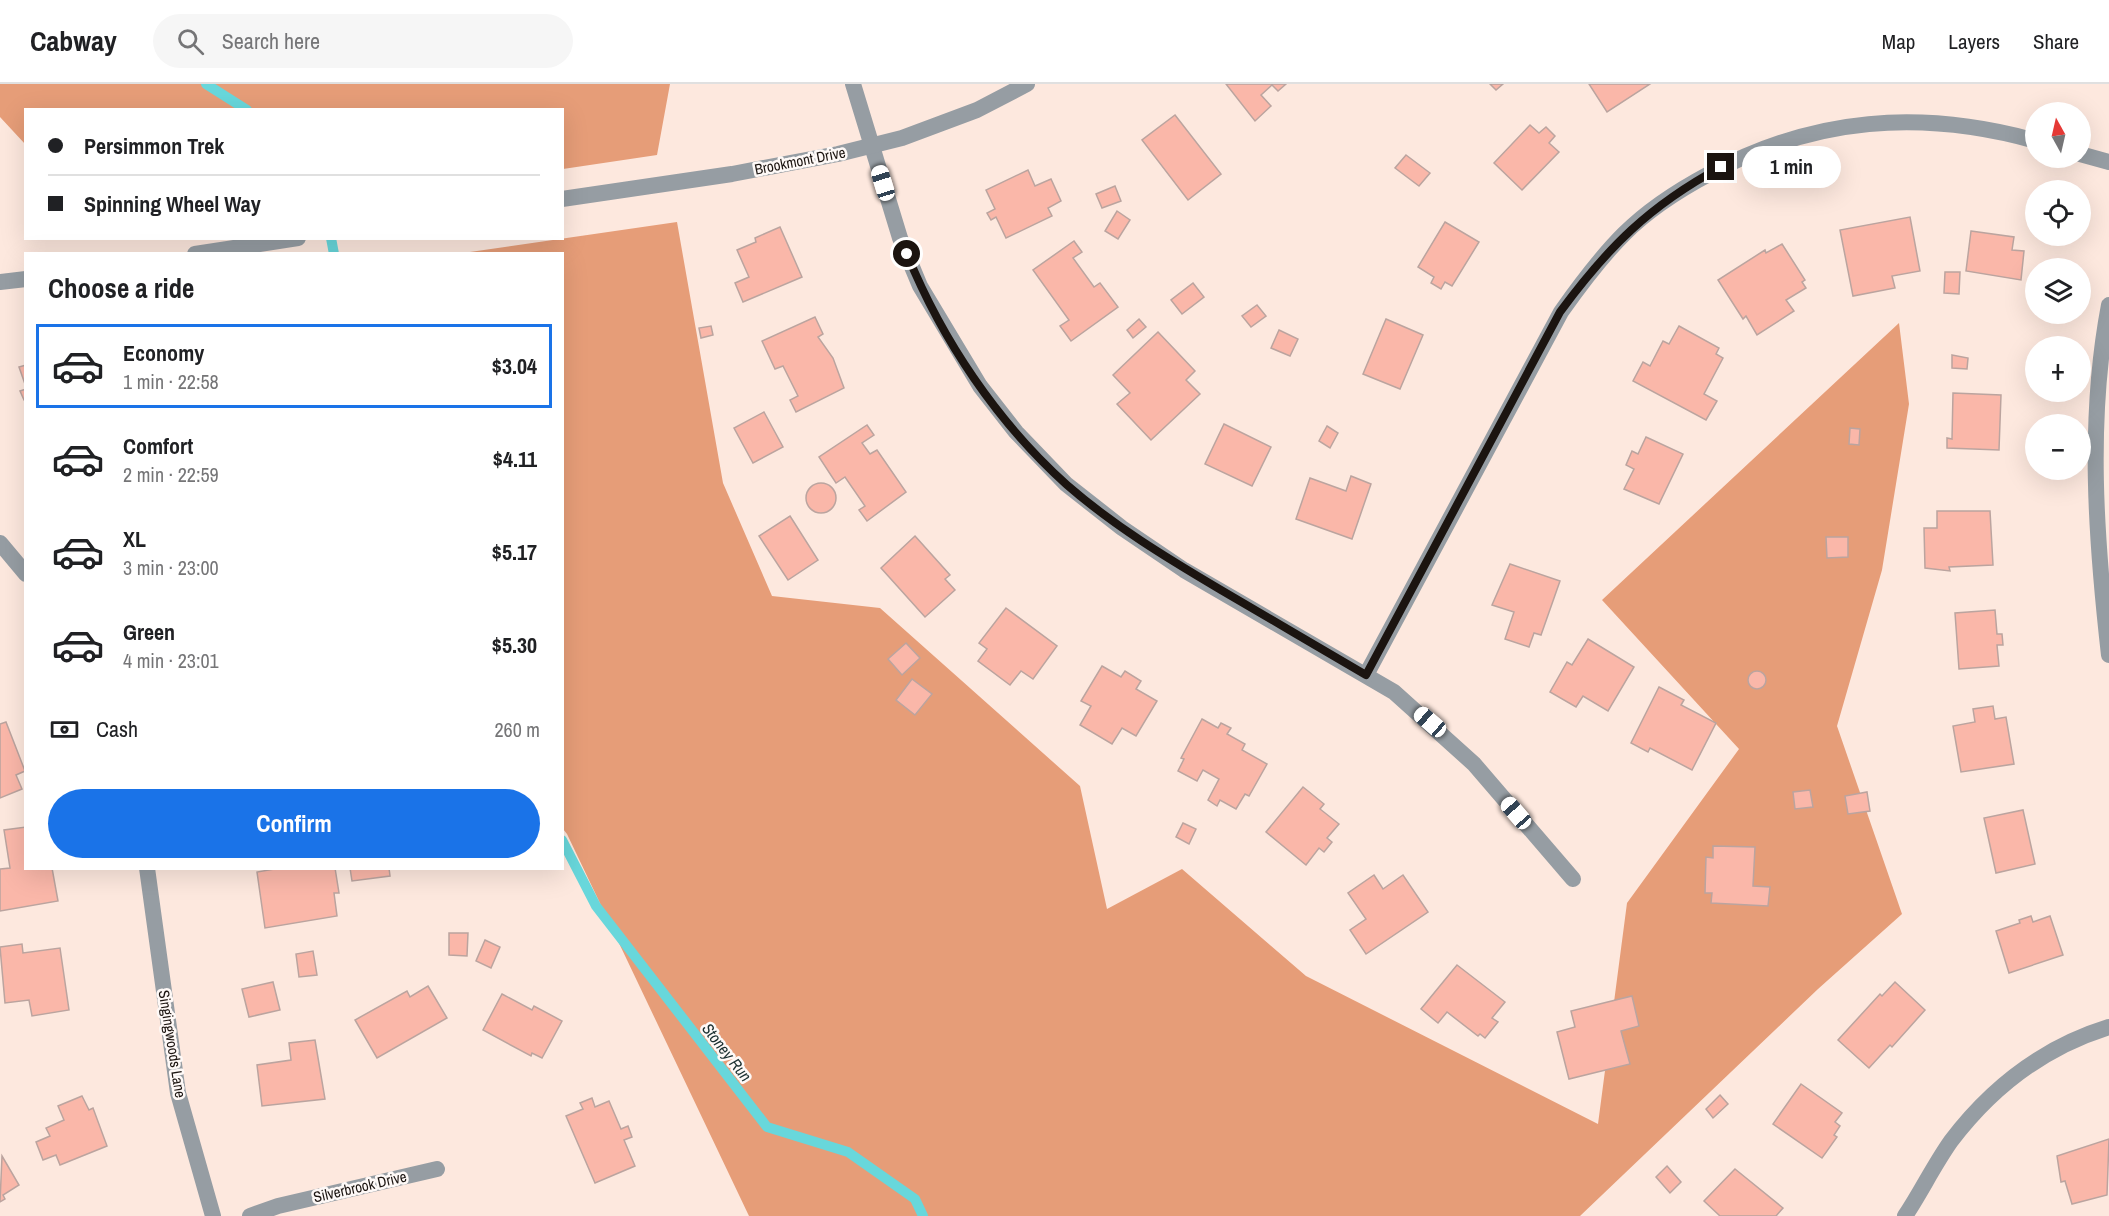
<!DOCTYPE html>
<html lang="en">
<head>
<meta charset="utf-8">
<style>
  body { margin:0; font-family:"Archivo Narrow",sans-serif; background:#f6f6f6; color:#202124; height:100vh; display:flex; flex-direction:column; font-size:22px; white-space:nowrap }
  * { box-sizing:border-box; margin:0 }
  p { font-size:20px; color:#757577 }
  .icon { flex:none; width:33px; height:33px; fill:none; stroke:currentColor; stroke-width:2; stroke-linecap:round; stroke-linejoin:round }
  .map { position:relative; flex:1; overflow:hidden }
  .drawer { position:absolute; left:24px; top:168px; width:540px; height:618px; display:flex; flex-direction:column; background:#fff; border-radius:0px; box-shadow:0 6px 24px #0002 }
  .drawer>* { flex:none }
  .guide { position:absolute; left:24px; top:24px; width:540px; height:132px; border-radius:0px; box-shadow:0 6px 24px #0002; display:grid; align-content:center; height:132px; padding:0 24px; background:#fff }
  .needle { width:39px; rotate:352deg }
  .fabs { position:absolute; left:2025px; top:18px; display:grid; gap:12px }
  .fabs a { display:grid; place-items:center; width:66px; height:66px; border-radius:50%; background:#fff; box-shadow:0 6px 24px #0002; font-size:30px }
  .end { position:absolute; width:27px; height:27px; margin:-14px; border:8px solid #1b1410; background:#fff; box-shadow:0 0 0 3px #fff }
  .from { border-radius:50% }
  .bubble { position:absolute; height:42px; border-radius:21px; background:#fff; box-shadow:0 6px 24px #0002; font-size:20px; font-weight:700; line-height:42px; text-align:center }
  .car { position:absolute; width:18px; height:36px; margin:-18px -9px; border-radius:8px; box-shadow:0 0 4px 2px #0007; background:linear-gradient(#fff 24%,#345 0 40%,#fff 0 76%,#345 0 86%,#fff 0) }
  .guide b { display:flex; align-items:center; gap:21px; height:57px; font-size:22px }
  .guide b+b { border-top:2px solid #e0e0e0 }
  .guide i { width:15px; height:15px; background:#202124 }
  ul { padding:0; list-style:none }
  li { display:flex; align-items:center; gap:18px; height:84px; margin:0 12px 9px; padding:0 12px; border:3px solid transparent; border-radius:0px }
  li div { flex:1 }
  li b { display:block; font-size:22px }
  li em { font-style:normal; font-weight:700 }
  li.active { border-color:#1a73e8 }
  li>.icon { width:54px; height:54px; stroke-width:1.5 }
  h2 { padding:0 24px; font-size:27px; line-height:72px }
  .pay { display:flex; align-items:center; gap:15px; height:66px; padding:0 24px; font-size:22px }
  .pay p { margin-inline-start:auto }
  .primary-button { display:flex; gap:12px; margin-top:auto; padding:12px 24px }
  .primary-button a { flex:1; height:69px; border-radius:36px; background:#1a73e8; color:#fff; font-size:24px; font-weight:700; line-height:69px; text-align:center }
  header { display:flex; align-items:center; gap:36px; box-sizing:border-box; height:84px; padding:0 30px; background:#fff; border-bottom:2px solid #e0e0e0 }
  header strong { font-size:28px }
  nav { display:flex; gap:33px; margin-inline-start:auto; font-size:21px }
  .search { width:420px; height:54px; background:#f6f6f6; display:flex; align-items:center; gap:15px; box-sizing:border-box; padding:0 21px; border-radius:33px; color:#757577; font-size:22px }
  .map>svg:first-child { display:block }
  .forest { fill:#e69d78 }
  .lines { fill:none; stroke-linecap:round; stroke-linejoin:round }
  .stream { stroke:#68d7db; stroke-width:10 }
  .building { fill:#fab7a9; stroke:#bba49f; stroke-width:1.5 }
  .minor { stroke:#969da3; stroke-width:16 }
  .route { stroke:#1b1410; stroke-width:8 }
  .labels { text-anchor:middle; stroke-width:5; stroke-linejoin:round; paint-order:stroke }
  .street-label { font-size:15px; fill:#1b1410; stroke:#fef9f7 }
  .water-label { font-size:16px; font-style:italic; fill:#1b2f30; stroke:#fef9f7 }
</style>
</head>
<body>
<header>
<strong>Cabway</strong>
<div class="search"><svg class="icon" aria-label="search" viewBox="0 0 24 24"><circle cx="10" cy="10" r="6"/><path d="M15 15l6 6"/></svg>Search here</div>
<nav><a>Map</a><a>Layers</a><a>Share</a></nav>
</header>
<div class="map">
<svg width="2109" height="1132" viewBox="0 0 2109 1132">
  <rect width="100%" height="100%" fill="#fde8de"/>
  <g class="forest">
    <polygon points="0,0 670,0 657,71 563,85 562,26 26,26 25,60 0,33"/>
    <polygon points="677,138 723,399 772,512 880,524 1080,702 1107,825 1182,785 1306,892 1598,1040 1627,819 1739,665 1602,516 1899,239 1909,320 1882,486 1837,642 1902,830 1818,905 1580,1132 749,1132 567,750 563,745 562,170 456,170"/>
  </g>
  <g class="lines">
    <g class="stream">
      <polyline points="206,0 247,26"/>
      <polyline points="331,154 334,170"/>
      <polyline points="562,756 596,822 767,1043 848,1068 915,1115 923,1132"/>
    </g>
  </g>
  <g class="building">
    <polygon points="1226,0 1286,0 1278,7 1272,1 1261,11 1271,22 1255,37"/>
    <polygon points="1490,0 1503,0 1496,6"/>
    <polygon points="1589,0 1650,0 1607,28"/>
    <polygon points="1175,31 1221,90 1188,116 1142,56"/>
    <polygon points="1530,41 1539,49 1546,43 1555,52 1549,59 1559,68 1522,106 1494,79"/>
    <polygon points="1406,71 1430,89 1419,102 1395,84"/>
    <polygon points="1028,86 1035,102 1051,95 1061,117 1048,124 1052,132 1006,154 996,133 991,136 987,129 995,125 986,106"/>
    <polygon points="1115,102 1121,117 1102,124 1096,110"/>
    <polygon points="1117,127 1130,136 1118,155 1105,147"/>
    <polygon points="1910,133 1920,187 1892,192 1895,204 1853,212 1840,146"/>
    <polygon points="1445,138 1479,158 1452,202 1445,198 1441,205 1431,199 1434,193 1418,183"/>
    <polygon points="780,143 802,193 743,218 735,199 749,193 737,166 756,158 755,154"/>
    <polygon points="1971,147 2014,153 2012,166 2024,167 2021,196 1966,187"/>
    <polygon points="1074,157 1082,168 1073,174 1094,203 1100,199 1118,223 1071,257 1060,242 1069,236 1033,186"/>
    <polygon points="1782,160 1805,196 1802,198 1806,204 1786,216 1794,227 1757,251 1746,232 1743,235 1718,196 1765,166 1766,169"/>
    <polygon points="1945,188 1960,188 1959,210 1944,209"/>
    <polygon points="1193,199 1204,213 1182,230 1171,216"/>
    <polygon points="1257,221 1266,232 1251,243 1242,232"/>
    <polygon points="815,233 823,250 818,253 833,274 844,304 796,328 790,316 798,312 783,282 775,285 762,257"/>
    <polygon points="1139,235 1146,243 1133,254 1127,246"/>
    <polygon points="1386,235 1423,251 1400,305 1363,290"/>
    <polygon points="711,242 713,251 701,254 699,244"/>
    <polygon points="1679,242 1719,264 1716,270 1723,274 1704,310 1717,317 1706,336 1633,297 1643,278 1650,282 1663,257 1669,260"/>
    <polygon points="1279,246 1298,255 1290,272 1271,264"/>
    <polygon points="1158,248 1195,287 1186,296 1200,310 1151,356 1117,320 1130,309 1113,291"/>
    <polygon points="1952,271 1968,274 1967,285 1952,284"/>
    <polygon points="26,281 26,303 19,283"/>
    <polygon points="26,305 26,316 24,316 20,307"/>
    <polygon points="1953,309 2001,311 1999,366 1947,364 1947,354 1952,355"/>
    <polygon points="764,328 783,363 753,379 734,344"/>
    <polygon points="1224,340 1271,363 1252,402 1205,380"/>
    <polygon points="867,341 874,351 862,359 870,370 877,366 906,408 867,437 859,426 865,422 845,393 836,399 819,373"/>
    <polygon points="1327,342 1338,349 1330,364 1319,357"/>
    <polygon points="1850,344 1860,345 1859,361 1849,360"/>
    <polygon points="1646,353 1683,370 1659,420 1624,405 1634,385 1626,381 1632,367 1638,370"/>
    <polygon points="1351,392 1371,400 1352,455 1296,435 1310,394 1346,407"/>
    <circle cx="821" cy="414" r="15"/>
    <polygon points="1937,427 1990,427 1993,481 1949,483 1950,487 1925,484 1924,444 1937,444"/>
    <polygon points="790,432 818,476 788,496 759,452"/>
    <polygon points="915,452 950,491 945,495 955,506 925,533 881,484"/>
    <polygon points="1826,453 1848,453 1848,473 1827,474"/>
    <polygon points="1510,480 1560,497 1541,551 1534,549 1529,563 1505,555 1514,528 1492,521"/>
    <polygon points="1006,524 1057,562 1033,595 1021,587 1010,601 978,577 987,565 979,559"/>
    <polygon points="1995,526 1997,550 2002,550 2003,561 1997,561 1999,582 1959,585 1955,529"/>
    <polygon points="1588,555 1634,583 1608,627 1583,612 1576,623 1550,608 1567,578 1572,581"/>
    <polygon points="906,559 920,574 902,591 888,575"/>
    <polygon points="1102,582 1121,593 1125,587 1141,597 1136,605 1157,617 1136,652 1122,644 1112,660 1080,641 1091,622 1081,617"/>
    <circle cx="1757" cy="596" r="9"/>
    <polygon points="912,595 932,610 915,631 896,616"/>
    <polygon points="1659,603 1684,616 1681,621 1716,639 1692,686 1650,664 1648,668 1631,659"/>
    <polygon points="1993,622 1995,635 2006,633 2014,680 1961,688 1953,642 1975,638 1973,625"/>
    <polygon points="1202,635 1218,644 1221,639 1231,644 1227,650 1245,660 1242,666 1267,680 1249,712 1245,710 1236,725 1220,716 1217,722 1208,716 1219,695 1203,686 1197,697 1178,687 1184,675 1181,674"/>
    <polygon points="6,638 25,687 16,691 22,705 0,714 0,640"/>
    <polygon points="1303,703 1324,720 1320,725 1339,740 1327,754 1332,758 1324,768 1319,764 1306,781 1266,748"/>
    <polygon points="1810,706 1813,723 1795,725 1793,708"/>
    <polygon points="1867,708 1870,727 1848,730 1845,712"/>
    <polygon points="2023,726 2035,780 1996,789 1984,734"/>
    <polygon points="1183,739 1196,745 1189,760 1176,753"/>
    <polygon points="26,743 26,784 52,784 58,817 0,827 0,785 10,784 4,746"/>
    <polygon points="1713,762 1755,763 1753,802 1770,803 1768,822 1711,819 1712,809 1705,809 1706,773 1713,774"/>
    <polygon points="280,784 335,784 339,809 334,809 337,832 265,844 257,788"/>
    <polygon points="350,784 389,784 390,792 352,797"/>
    <polygon points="1374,791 1383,805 1403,791 1428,828 1366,870 1350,846 1366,835 1348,809"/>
    <polygon points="2031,832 2033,838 2050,832 2063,871 2009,889 1996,847 2020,839 2019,836"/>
    <polygon points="449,849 468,849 467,872 449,871"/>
    <polygon points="485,856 500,863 491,884 476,877"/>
    <polygon points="22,860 23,869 60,864 69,926 32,932 29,916 5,919 0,863"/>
    <polygon points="313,867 317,891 299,893 296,870"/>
    <polygon points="1457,881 1505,918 1492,934 1498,938 1485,954 1480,950 1478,952 1447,928 1438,939 1421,925"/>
    <polygon points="273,898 280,926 249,933 242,905"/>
    <polygon points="1895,898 1925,926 1892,963 1890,961 1869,984 1838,956 1880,910 1882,912"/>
    <polygon points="428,902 447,934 377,974 355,936 407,907 410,913"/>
    <polygon points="502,910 532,926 534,922 562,937 542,974 532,969 531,972 483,946"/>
    <polygon points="1632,912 1639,942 1621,947 1630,980 1569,995 1557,948 1575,943 1571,927"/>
    <polygon points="315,956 325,1015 262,1022 257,981 291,976 289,959"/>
    <polygon points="1801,1000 1842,1029 1835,1038 1840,1042 1834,1051 1837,1053 1822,1074 1773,1040"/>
    <polygon points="1720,1011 1728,1020 1713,1034 1706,1025"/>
    <polygon points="82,1012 89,1026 93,1024 107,1062 60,1081 56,1071 43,1076 36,1058 50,1052 46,1044 64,1036 58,1022"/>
    <polygon points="592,1014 595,1023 609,1017 621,1045 628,1042 632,1053 624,1056 635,1082 595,1099 566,1032 583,1025 580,1019"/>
    <polygon points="2109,1055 2107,1111 2072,1120 2065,1097 2061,1098 2057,1072"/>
    <polygon points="2,1072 19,1101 3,1111 5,1115 0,1118"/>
    <polygon points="1667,1082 1681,1098 1670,1109 1656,1093"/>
    <polygon points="1735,1085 1783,1124 1776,1132 1720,1132 1704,1117"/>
  </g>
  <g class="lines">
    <g class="minor">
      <polyline points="853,0 900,154 920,202 980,302 1016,348 1066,400 1122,444 1184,486 1394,608 1474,680 1573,795"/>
      <polyline points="2080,70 2109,78"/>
      <polyline points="562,115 732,90 838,70 902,54 977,26 1027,0"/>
      <polyline points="195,170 298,154"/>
      <polyline points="0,198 26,195"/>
      <path d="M2109,221c-22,115 -13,235 0,350"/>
      <polyline points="0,459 26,490"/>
      <path d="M1366,591l195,-363c19,-27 39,-54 63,-78 24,-24 55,-44 85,-60 105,-57 212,-65 327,-33"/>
      <polyline points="147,784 178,1009 213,1132"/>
      <polyline points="250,1132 278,1122 437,1085"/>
      <path d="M1905,1132c16,-24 29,-51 46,-75 41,-54 93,-94 158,-114"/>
    </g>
  </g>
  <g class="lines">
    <path class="route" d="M907,170c35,86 90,168 160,231 47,41 100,73 154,105 48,28 97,57 145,85l194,-363c48,-65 89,-106 161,-145"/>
  </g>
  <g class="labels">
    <g class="street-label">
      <text transform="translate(800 77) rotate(-11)" y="5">Brookmont Drive</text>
      <text transform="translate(172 960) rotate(81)" y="5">Singingwoods Lane</text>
      <text transform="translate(360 1103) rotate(-13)" y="5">Silverbrook Drive</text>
    </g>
    <g class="water-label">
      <text transform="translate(727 968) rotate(52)" y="6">Stoney Run</text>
    </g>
  </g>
</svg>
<div class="fabs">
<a><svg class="needle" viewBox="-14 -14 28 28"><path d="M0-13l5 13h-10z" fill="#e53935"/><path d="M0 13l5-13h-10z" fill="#757577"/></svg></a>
<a><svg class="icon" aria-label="locate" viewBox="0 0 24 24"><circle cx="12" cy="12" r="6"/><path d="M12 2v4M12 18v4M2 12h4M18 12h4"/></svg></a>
<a><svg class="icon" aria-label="layers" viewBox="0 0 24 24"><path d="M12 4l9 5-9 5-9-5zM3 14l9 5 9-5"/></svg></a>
<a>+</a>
<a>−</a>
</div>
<i class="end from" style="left:907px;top:170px"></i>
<i class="end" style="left:1721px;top:83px"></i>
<div class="bubble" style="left:1742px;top:62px;width:99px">1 min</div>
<i class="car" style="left:883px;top:99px;rotate:343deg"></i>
<i class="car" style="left:1430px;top:638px;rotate:311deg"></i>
<i class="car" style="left:1516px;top:729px;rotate:319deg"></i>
<div class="guide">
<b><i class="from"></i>Persimmon Trek</b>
<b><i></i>Spinning Wheel Way</b>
</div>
<section class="drawer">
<h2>Choose a ride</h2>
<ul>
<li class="active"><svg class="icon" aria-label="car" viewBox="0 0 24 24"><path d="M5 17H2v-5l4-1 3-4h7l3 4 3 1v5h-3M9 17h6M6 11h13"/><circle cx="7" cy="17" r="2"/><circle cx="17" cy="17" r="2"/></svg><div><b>Economy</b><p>1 min · 22:58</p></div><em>$3.04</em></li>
<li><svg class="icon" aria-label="car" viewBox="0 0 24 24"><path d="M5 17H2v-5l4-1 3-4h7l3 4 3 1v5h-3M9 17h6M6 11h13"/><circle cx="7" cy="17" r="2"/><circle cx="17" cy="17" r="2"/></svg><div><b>Comfort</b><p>2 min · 22:59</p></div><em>$4.11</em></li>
<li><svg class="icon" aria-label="car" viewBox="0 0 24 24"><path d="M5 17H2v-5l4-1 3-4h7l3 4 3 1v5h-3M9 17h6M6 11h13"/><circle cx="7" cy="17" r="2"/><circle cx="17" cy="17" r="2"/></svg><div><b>XL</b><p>3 min · 23:00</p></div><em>$5.17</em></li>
<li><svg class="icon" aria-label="car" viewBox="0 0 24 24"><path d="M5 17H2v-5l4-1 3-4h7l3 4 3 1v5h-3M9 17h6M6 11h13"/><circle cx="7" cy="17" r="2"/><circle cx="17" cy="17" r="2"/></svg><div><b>Green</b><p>4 min · 23:01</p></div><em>$5.30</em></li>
</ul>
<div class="pay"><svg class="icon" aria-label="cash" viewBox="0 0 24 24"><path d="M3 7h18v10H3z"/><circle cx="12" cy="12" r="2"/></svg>Cash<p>260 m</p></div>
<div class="primary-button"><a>Confirm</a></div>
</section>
</div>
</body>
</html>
